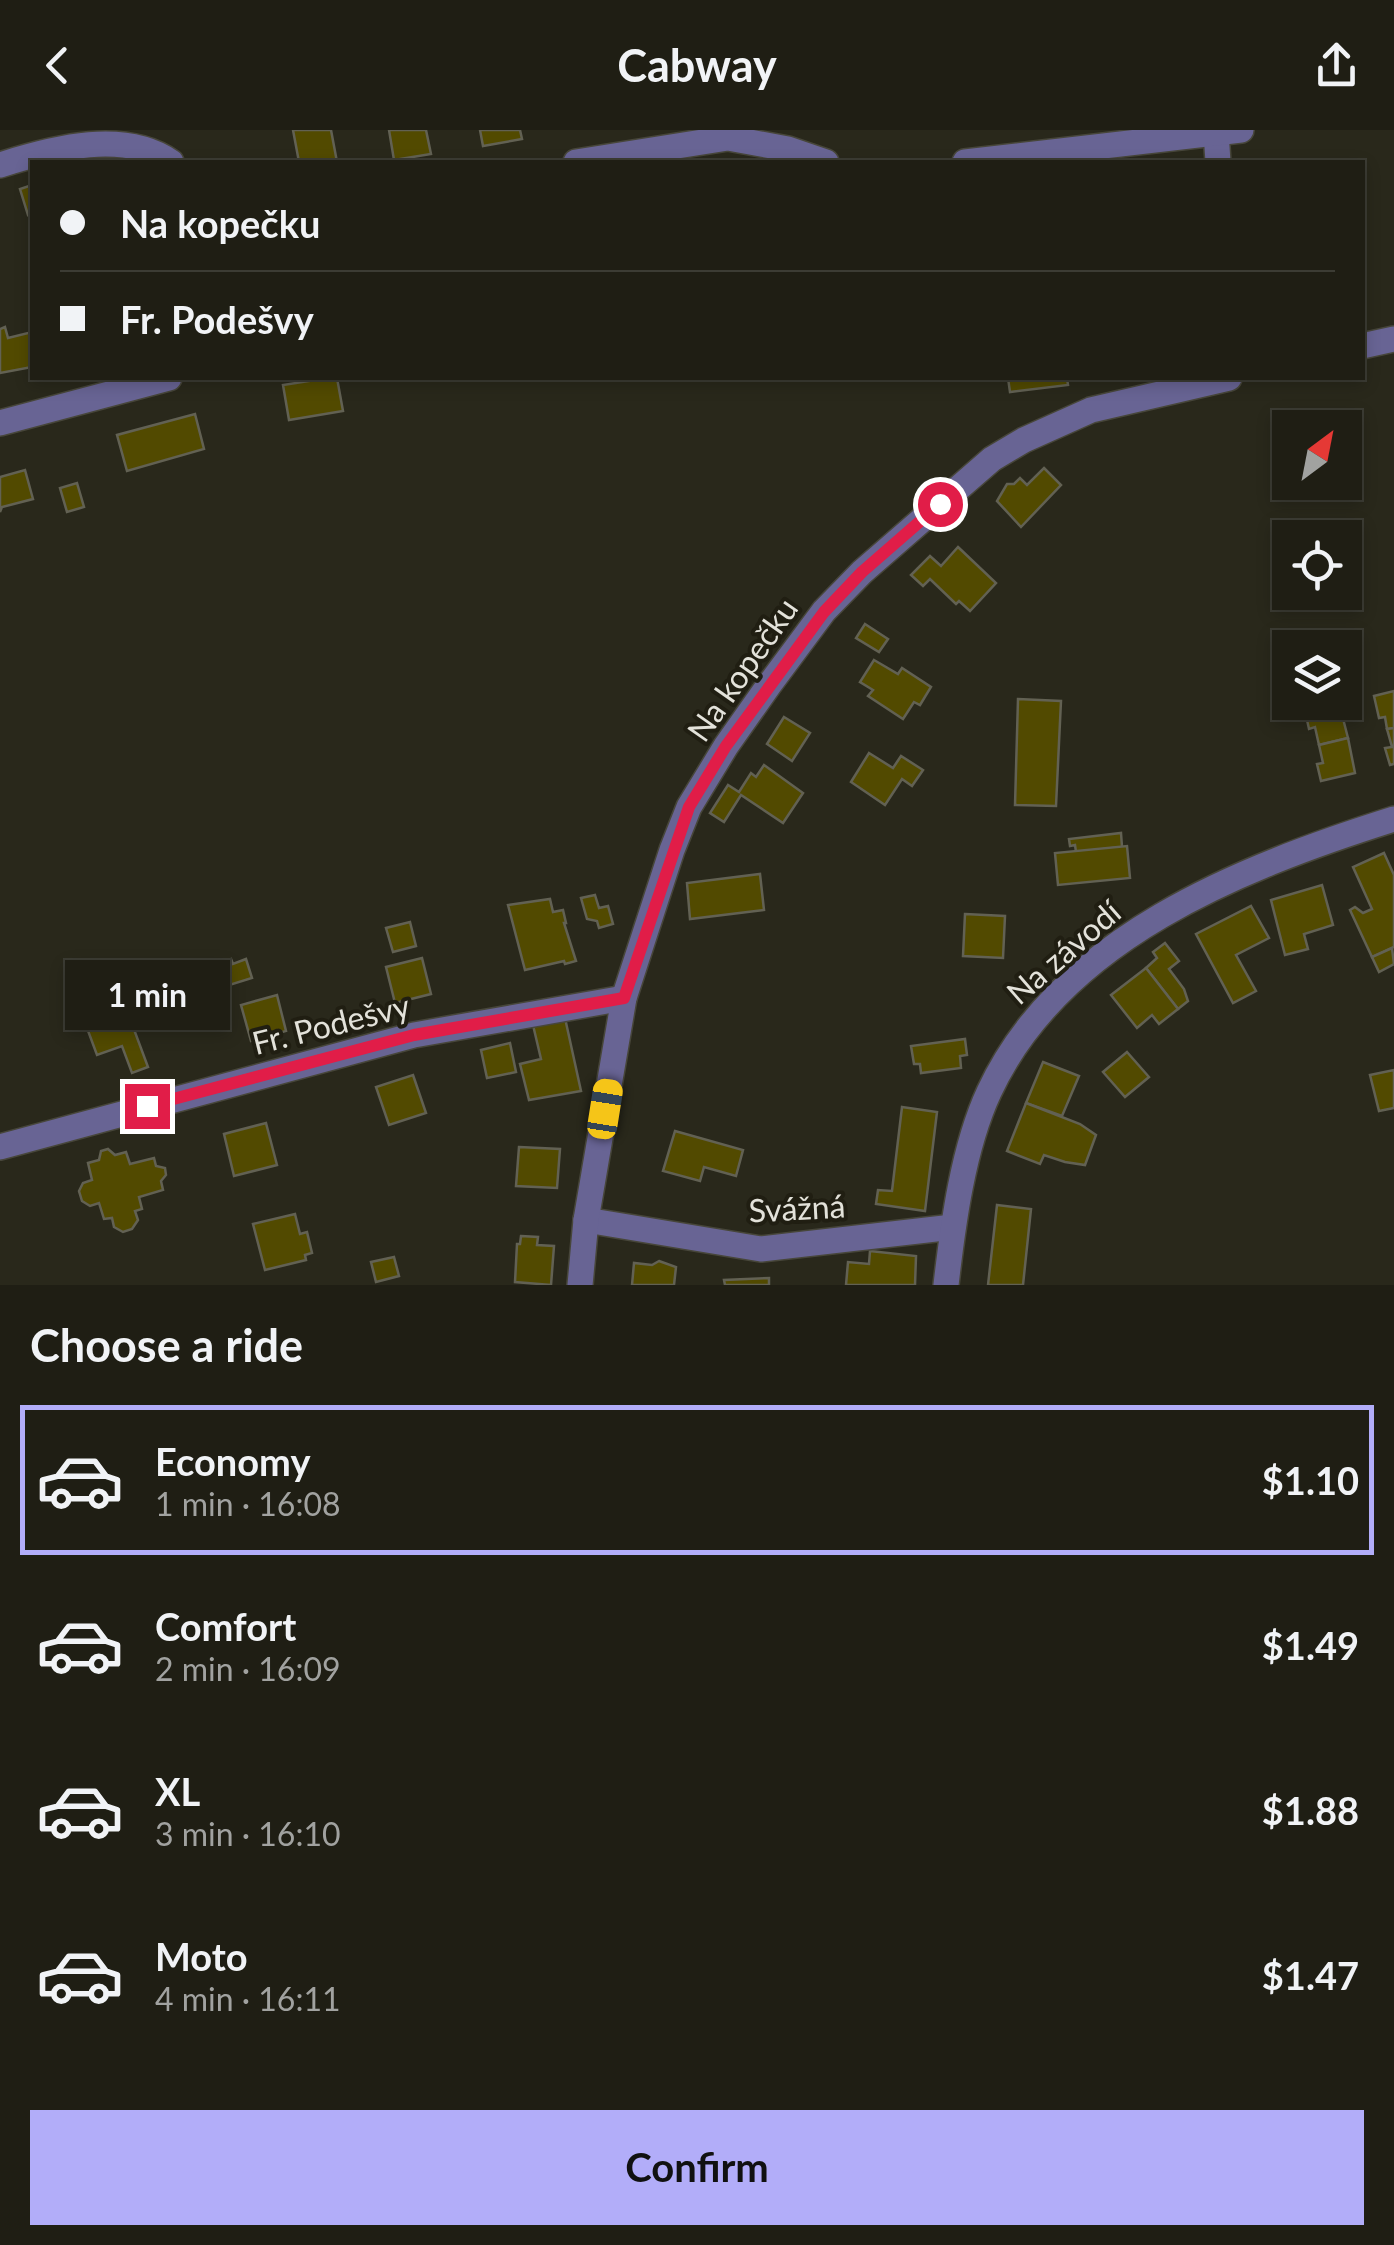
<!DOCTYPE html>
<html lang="en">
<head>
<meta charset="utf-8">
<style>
  body { margin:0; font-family:Lato,sans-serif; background:#27271d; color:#f1f3f6; height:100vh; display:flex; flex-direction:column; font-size:38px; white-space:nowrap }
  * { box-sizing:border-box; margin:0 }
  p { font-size:32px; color:#a1a2a0 }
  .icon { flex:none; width:55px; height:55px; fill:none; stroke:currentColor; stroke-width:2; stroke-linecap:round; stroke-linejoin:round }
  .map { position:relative; height:1155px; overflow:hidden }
  .side { display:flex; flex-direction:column; background:#1f1e14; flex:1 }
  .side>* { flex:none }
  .top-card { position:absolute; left:30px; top:30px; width:1335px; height:220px; border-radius:0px; box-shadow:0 5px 15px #0003,0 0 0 2px #3c3c34; display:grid; align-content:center; height:220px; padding:0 30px; background:#1f1e14 }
  .needle { width:65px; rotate:32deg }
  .tools { position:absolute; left:1272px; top:280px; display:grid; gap:20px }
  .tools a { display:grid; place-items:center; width:90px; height:90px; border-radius:0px; background:#1f1e14; box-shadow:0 5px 15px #0003,0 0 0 2px #3c3c34; font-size:50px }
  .end { position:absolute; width:45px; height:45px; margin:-22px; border:12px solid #e11d48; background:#fff; box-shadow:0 0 0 5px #fff }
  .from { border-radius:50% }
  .bubble { position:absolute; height:70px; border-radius:0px; background:#1f1e14; box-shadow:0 5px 15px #0003,0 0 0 2px #3c3c34; font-size:32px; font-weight:700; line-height:70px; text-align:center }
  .car { position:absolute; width:30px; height:60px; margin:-30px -15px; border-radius:12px; box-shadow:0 0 8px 2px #0007; background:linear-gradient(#f5c518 24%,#345 0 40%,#f5c518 0 76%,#345 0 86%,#f5c518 0) }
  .top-card b { display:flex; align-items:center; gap:35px; height:95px; font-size:38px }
  .top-card b+b { border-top:2px solid #3c3c34 }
  .top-card i { width:25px; height:25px; background:#f1f3f6 }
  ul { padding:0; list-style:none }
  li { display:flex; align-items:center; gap:30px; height:150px; margin:0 20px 15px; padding:0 10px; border:5px solid transparent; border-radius:0px }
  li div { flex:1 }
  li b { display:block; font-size:38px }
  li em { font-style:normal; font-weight:700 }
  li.on { border-color:#b2adf9 }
  li>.icon { width:90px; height:90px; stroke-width:1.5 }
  h2 { padding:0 30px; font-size:45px; line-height:120px }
  .button { display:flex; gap:20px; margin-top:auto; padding:20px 30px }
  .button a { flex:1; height:115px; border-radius:0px; background:#b2adf9; color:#111; font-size:40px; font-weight:700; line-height:115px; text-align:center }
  header { display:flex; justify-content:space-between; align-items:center; height:130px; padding:0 30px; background:#1f1e14; font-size:45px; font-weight:700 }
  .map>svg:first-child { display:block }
  .building { fill:#524a00; stroke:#626153; stroke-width:2.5 }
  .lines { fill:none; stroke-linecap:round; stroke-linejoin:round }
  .street-casing { stroke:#47463a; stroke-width:28 }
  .street { stroke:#686494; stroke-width:25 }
  .route { stroke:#e11d48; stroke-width:12 }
  .labels { text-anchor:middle; stroke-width:8; stroke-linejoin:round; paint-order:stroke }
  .street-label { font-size:32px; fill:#e3e2da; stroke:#201e12 }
</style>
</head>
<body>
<header><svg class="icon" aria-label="back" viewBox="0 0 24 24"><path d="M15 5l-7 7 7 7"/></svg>Cabway<svg class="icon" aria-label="share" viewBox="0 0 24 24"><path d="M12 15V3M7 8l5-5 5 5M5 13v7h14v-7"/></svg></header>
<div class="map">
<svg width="1394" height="1155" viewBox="0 0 1394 1155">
  <rect width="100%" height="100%" fill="#29281b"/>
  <g class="building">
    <polygon points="293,0 331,0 337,32 299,32"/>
    <polygon points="389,0 426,0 431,24 394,30"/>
    <polygon points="480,0 520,0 522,9 483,16"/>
    <polygon points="32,55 32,83 28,85 20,59"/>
    <polygon points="5,197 8,208 32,202 32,237 0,243 0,199"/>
    <polygon points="328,248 337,248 343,281 289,290 283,255"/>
    <polygon points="1008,248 1067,248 1068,255 1010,262"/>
    <polygon points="195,284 204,319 127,341 117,305"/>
    <polygon points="1044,338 1061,355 1021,397 997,371 1007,354 1014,354 1020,348 1027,355"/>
    <polygon points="25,340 33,369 2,377 0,382 0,347"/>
    <polygon points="77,353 84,377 67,382 60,358"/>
    <polygon points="958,417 996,453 970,481 959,471 956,474 930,449 923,456 911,445 930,426 941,436"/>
    <polygon points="865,494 888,509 879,522 856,508"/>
    <polygon points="874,530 898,544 902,538 931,557 920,575 914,572 903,589 868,566 873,560 860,552"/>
    <polygon points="1394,561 1394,598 1387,599 1385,587 1379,588 1374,566"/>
    <polygon points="1018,569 1061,571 1056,676 1015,675"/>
    <polygon points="1339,573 1348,608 1319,615 1315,597 1309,599 1305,581"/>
    <polygon points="784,587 810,603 792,631 767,614"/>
    <polygon points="1394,598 1394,634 1390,635 1385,618 1392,617 1387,599"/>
    <polygon points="1348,608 1355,643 1321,651 1317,634 1323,633 1319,615"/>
    <polygon points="869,623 893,638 901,626 923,640 912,656 902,649 885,675 851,652"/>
    <polygon points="764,635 803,663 783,693 741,665 724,692 710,683 728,655 739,662 751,643 756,647"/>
    <polygon points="1121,703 1122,717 1076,722 1075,715 1070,716 1069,709"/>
    <polygon points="1127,716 1130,748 1058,755 1055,723"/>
    <polygon points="1384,723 1394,745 1394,817 1372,827 1350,780 1355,777 1363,783 1372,779 1353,737"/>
    <polygon points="760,744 764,780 690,789 687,753"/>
    <polygon points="1322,755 1333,795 1304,804 1308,819 1285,825 1271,770"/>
    <polygon points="595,765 599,778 608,776 613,794 599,798 597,791 587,789 581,768"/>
    <polygon points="550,769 553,782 563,780 566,793 564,793 576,831 565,834 564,831 525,840 508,775"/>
    <polygon points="1251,776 1269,808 1236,825 1256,861 1233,873 1196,804"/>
    <polygon points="965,784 1005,786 1003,828 963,826"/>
    <polygon points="410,792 416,816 393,822 386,798"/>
    <polygon points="1165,813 1179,831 1169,839 1184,859 1188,871 1178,879 1146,838 1157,828 1153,822"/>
    <polygon points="1392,818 1394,834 1379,842 1372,827"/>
    <polygon points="422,828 431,864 395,873 386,837"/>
    <polygon points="231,829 233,834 246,829 252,848 194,866 186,843"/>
    <polygon points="1146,838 1178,879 1159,894 1152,885 1137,898 1111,865"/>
    <polygon points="277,865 286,901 251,911 241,875"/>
    <polygon points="126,878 148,937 132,943 122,916 97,925 87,898 106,892 104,886"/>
    <polygon points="565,888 581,961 529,970 520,934 541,929 533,895"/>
    <polygon points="965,909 967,925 960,926 961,938 921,943 920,934 914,934 911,916"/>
    <polygon points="510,913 516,942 487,948 481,920"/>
    <polygon points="1127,922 1149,947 1125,967 1103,942"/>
    <polygon points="1043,932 1079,946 1062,986 1026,973"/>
    <polygon points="1394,940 1394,978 1379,981 1370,945"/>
    <polygon points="413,945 426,983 389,995 376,957"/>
    <polygon points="1026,973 1080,994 1096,1005 1085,1035 1065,1032 1044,1025 1040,1034 1007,1021"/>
    <polygon points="902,977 937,982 925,1081 876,1074 878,1060 892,1061"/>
    <polygon points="266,993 277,1035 234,1046 224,1004"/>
    <polygon points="675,1001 743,1020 736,1046 704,1037 700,1051 663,1041"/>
    <polygon points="519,1017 560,1019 557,1058 516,1056"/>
    <polygon points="108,1019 115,1025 126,1022 130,1034 154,1028 156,1036 165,1038 166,1045 161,1051 163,1060 139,1067 142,1079 135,1081 138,1090 132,1099 123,1102 114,1097 112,1088 104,1089 99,1073 90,1076 82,1071 79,1061 83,1053 92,1050 88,1033 99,1030 101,1021"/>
    <polygon points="997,1075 1031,1079 1023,1155 988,1155"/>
    <polygon points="295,1084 300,1104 307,1102 312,1123 305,1125 306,1130 265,1140 253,1094"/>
    <polygon points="521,1106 538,1107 537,1115 554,1116 551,1155 515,1152 517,1114 520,1114"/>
    <polygon points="870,1121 916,1126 915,1155 846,1155 848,1132 869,1134"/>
    <polygon points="394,1127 399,1146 376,1152 371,1132"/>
    <polygon points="659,1131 676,1137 674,1155 632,1155 634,1133 652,1135"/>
    <polygon points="769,1148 769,1155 725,1155 724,1150"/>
  </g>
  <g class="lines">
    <defs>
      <g id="street">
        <polyline points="1216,2 1218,32"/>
        <polyline points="576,32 728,8 788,19 826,32"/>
        <polyline points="965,32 1241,0"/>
        <path d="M0,35c56,-18 125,-35 171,-3"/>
        <polyline points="1362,216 1394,209"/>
        <polyline points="0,293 169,248"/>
        <polyline points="0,1017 414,905 624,868"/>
        <polyline points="586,1090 761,1119 953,1097"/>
        <polyline points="580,1155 586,1090 624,868 672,720 689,677 726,616 769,555 824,481 862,442 992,329 1024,310 1091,280 1229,248"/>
        <path d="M946,1155c7,-61 17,-137 43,-193 71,-154 253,-225 405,-273"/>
      </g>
    </defs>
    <use href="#street" class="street-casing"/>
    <use href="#street" class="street"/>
  </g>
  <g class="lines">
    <polyline class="route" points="147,976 414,905 624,868 689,677 726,616 824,482 862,442 940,374"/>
  </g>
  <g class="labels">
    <g class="street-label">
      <text transform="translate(743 540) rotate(-55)" y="11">Na kopečku</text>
      <text transform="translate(1064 823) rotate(-41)" y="11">Na závodí</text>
      <text transform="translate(331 895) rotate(-14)" y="11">Fr. Podešvy</text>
      <text transform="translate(797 1079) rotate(-3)" y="11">Svážná</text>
    </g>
  </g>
</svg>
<div class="tools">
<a><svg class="needle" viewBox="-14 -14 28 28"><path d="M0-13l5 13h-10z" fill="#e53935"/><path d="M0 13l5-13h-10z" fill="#a1a2a0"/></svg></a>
<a><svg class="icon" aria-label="locate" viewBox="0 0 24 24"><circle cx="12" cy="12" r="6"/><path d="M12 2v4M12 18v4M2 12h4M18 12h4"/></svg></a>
<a><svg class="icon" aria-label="layers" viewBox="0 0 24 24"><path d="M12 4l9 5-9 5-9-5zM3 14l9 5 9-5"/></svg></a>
</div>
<i class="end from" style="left:940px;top:374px"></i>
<i class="end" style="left:147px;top:976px"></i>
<div class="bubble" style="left:65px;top:830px;width:165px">1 min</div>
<i class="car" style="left:605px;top:979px;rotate:9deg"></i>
<div class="top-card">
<b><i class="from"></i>Na kopečku</b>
<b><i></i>Fr. Podešvy</b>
</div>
</div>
<section class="side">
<h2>Choose a ride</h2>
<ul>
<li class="on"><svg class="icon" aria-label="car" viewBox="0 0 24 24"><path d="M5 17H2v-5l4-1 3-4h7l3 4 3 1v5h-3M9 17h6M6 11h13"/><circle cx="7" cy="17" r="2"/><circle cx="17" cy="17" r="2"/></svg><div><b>Economy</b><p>1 min · 16:08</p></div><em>$1.10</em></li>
<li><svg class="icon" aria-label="car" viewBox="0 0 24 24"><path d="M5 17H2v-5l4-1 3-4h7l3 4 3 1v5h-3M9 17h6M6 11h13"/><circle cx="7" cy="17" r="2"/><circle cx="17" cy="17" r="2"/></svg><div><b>Comfort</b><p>2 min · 16:09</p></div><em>$1.49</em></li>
<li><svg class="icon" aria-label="car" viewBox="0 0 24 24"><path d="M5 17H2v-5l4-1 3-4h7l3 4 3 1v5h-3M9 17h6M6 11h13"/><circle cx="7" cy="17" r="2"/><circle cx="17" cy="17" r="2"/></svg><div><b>XL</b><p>3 min · 16:10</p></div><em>$1.88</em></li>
<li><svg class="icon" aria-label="car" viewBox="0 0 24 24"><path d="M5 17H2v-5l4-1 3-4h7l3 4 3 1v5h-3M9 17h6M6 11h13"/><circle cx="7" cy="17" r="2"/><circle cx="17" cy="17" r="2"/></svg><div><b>Moto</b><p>4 min · 16:11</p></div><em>$1.47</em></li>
</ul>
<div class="button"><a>Confirm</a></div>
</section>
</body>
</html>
